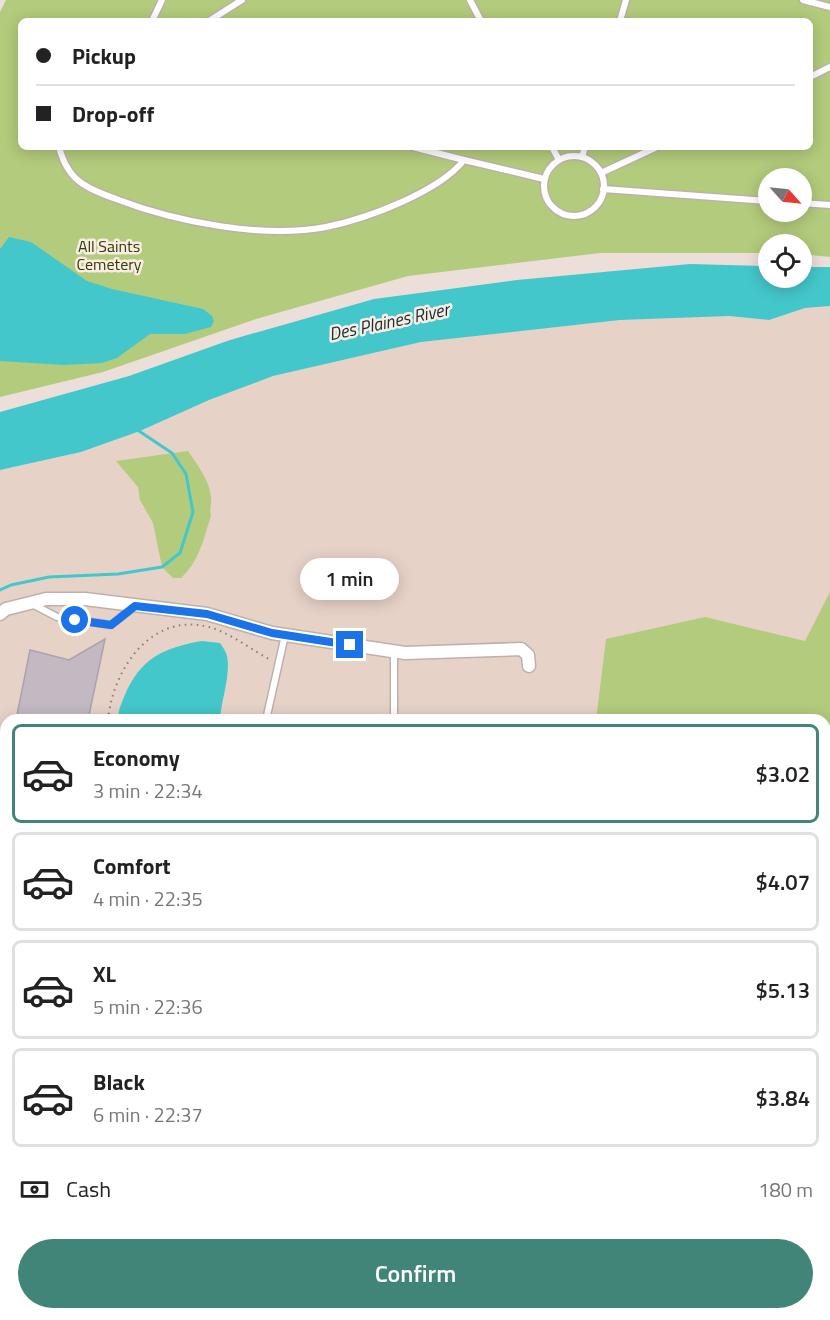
<!DOCTYPE html>
<html lang="en">
<head>
<meta charset="utf-8">
<style>
  body { margin:0; font-family:"Titillium Web",sans-serif; background:#f6f6f6; color:#222; height:100vh; display:flex; flex-direction:column; font-size:22px; white-space:nowrap }
  * { box-sizing:border-box; margin:0 }
  p { font-size:20px; color:#767676 }
  .icon { flex:none; width:33px; height:33px; fill:none; stroke:currentColor; stroke-width:2; stroke-linecap:round; stroke-linejoin:round }
  .map { position:relative; flex:1; overflow:hidden }
  .side { position:absolute; left:0px; top:714px; width:831px; height:606px; display:flex; flex-direction:column; background:#fff; border-radius:18px 18px 0 0; box-shadow:0 3px 15px #0003 }
  .side>* { flex:none }
  .hud { position:absolute; left:18px; top:18px; width:795px; height:132px; border-radius:9px; box-shadow:0 3px 15px #0003; display:grid; align-content:center; height:132px; padding:0 18px; background:#fff }
  .needle { width:39px; rotate:117deg }
  .fabs { position:absolute; left:758px; top:168px; display:grid; gap:12px }
  .fabs a { display:grid; place-items:center; width:54px; height:54px; border-radius:50%; background:#fff; box-shadow:0 3px 15px #0003; font-size:30px }
  .end { position:absolute; width:27px; height:27px; margin:-14px; border:8px solid #1a73e8; background:#fff; box-shadow:0 0 0 3px #fff }
  .from { border-radius:50% }
  .bubble { position:absolute; height:42px; border-radius:21px; background:#fff; box-shadow:0 3px 15px #0003; font-size:20px; font-weight:600; line-height:42px; text-align:center }
  .hud b { display:flex; align-items:center; gap:21px; height:57px; font-size:22px }
  .hud b+b { border-top:2px solid #e0e0e0 }
  .hud i { width:15px; height:15px; background:#222 }
  ul { padding:10px 0 0; list-style:none }
  li { display:flex; align-items:center; gap:18px; height:99px; margin:0 12px 9px; padding:0 6px; border:3px solid #e0e0e0; border-radius:9px }
  li div { flex:1 }
  li b { display:block; font-size:22px }
  li em { font-style:normal; font-weight:600 }
  li.selected { border-color:#418579 }
  li>.icon { width:54px; height:54px; stroke-width:1.5 }
  .pay { display:flex; align-items:center; gap:15px; height:66px; padding:0 18px; font-size:22px }
  .pay p { margin-inline-start:auto }
  .button { display:flex; gap:12px; margin-top:auto; padding:12px 18px }
  .button a { flex:1; height:69px; border-radius:36px; background:#418579; color:#fff; font-size:24px; font-weight:600; line-height:69px; text-align:center }
  .map>svg:first-child { display:block }
  .built { fill:#e7d2c8 }
  .green { fill:#b3cb7c; fill-rule:evenodd }
  .water { fill:#44c7cb }
  .lines { fill:none; stroke-linecap:round; stroke-linejoin:round }
  .stream { stroke:#44c7cb; stroke-width:3 }
  .building { fill:#c3b9c3; stroke:#aba2ac; stroke-width:1.5 }
  .service-casing { stroke:#beb1ab; stroke-width:9 }
  .minor-casing { stroke:#beb1ab; stroke-width:15 }
  .secondary-casing { stroke:#beb1ab; stroke-width:21 }
  .path { stroke:#867c78; stroke-width:2; stroke-dasharray:1.5 4.5; stroke-linecap:butt }
  .service { stroke:#fff; stroke-width:6 }
  .minor { stroke:#fff; stroke-width:12 }
  .secondary { stroke:#fff; stroke-width:18 }
  .route { stroke:#1a73e8; stroke-width:8 }
  .labels { text-anchor:middle; stroke-width:5; stroke-linejoin:round; paint-order:stroke }
  .park-label { font-size:16px; fill:#2f3d00; stroke:#f9ece5 }
  .water-label { font-size:18px; font-style:italic; fill:#182f2f; stroke:#f9ece5 }
</style>
</head>
<body>
<div class="map">
<svg width="830" height="1320" viewBox="0 0 830 1320">
  <rect width="100%" height="100%" fill="#ecded8"/>
  <polygon class="built" points="830,306 830,816 825,826 825,720 6,720 6,1314 574,1314 571,1320 0,1320 0,470 81,452 140,431 209,400 273,376 421,342 620,320 729,316 769,320 805,308"/>
  <g class="green">
    <path d="M6,0h824v257l-29,-3v-10h-33v9h-168l-192,23 -152,43 -153,53 -103,25v-385zM21,21h789v126h-789zM768,178h33v34h-33z"/>
    <path d="M188,451c10,15 21,28 23,46 1,7 -2,12 0,19 -8,24 -11,44 -30,62h-8l-11,-11 -9,-44 -13,-23 -2,-13 -22,-26z"/>
    <polygon points="830,592 830,777 825,787 825,720 596,720 606,639 705,617 805,641"/>
    <polygon points="830,877 830,1049 825,1073 825,887"/>
    <polygon points="605,1314 637,1314 633,1320 602,1320"/>
  </g>
  <g class="water">
    <polygon points="9,237 31,242 87,281 112,289 203,309 212,316 214,321 211,327 185,334 150,334 117,358 102,363 64,365 0,361 0,249"/>
    <polygon points="690,264 768,266 768,278 801,278 801,267 830,267 830,306 805,308 769,320 729,316 620,320 421,342 273,376 209,400 140,431 81,452 0,470 0,412 129,376 230,340 374,299 517,280"/>
    <path d="M202,641l18,2c3,4 6,9 7,13 4,18 -6,45 -7,64h-101c-2,-8 2,-15 5,-23 16,-39 39,-49 78,-56z"/>
  </g>
  <g class="lines">
    <polyline class="stream" points="0,590 11,585 49,577 118,574 162,567 180,553 193,512 186,474 172,453 136,429"/>
  </g>
  <polygon class="building" points="105,639 88,720 16,720 30,650 69,660"/>
  <g class="lines">
    <defs>
      <g id="service">
        <polyline points="470,0 481,21"/>
        <polyline points="803,0 830,7"/>
        <polyline points="152,21 162,0"/>
        <polyline points="209,21 242,0"/>
        <polyline points="620,21 626,0"/>
        <polyline points="810,77 830,67"/>
        <path d="M59,147c4,15 11,29 24,37 10,7 22,11 33,15 60,23 147,40 210,28 40,-8 113,-35 138,-67l80,19"/>
        <polyline points="413,147 464,160"/>
        <polyline points="552,147 559,160"/>
        <circle cx="574" cy="186" r="30"/>
        <polyline points="582,157 585,147"/>
        <polyline points="601,173 657,147"/>
        <polyline points="603,189 768,201"/>
        <polyline points="801,203 830,205"/>
        <polyline points="32,604 57,617 111,625 134,607"/>
        <polyline points="266,720 285,635"/>
        <polyline points="394,720 394,652"/>
        <polyline points="825,1117 830,1110"/>
        <polyline points="825,1284 830,1273"/>
        <polyline points="519,1314 524,1320"/>
        <polyline points="148,1320 149,1314"/>
        <polyline points="185,1320 186,1314"/>
        <polyline points="798,1320 803,1314"/>
      </g>
      <polyline id="minor" points="0,614 6,609 46,599 85,599 207,614 272,633 405,653 521,649 528,655 529,666"/>
      <g id="secondary">
        <polyline points="825,849 830,839"/>
        <polyline points="580,1320 583,1314"/>
      </g>
    </defs>
    <use href="#service" class="service-casing"/>
    <use href="#minor" class="minor-casing"/>
    <use href="#secondary" class="secondary-casing"/>
    <g class="path">
      <path d="M108,720c5,-51 43,-108 101,-93 22,6 42,23 62,33"/>
      <polyline points="647,1320 651,1314"/>
    </g>
    <use href="#service" class="service"/>
    <use href="#minor" class="minor"/>
    <use href="#secondary" class="secondary"/>
  </g>
  <g class="lines">
    <polyline class="route" points="75,620 111,625 135,606 207,614 272,633 350,645"/>
  </g>
  <g class="labels">
    <g class="park-label">
      <text x="109" y="252">All Saints<tspan x="109" dy="18">Cemetery</tspan></text>
    </g>
    <g class="water-label">
      <text transform="translate(389 322) rotate(-12)" y="6">Des Plaines River</text>
    </g>
  </g>
</svg>
<div class="fabs">
<a><svg class="needle" viewBox="-14 -14 28 28"><path d="M0-13l5 13h-10z" fill="#e53935"/><path d="M0 13l5-13h-10z" fill="#767676"/></svg></a>
<a><svg class="icon" aria-label="locate" viewBox="0 0 24 24"><circle cx="12" cy="12" r="6"/><path d="M12 2v4M12 18v4M2 12h4M18 12h4"/></svg></a>
</div>
<i class="end from" style="left:75px;top:620px"></i>
<i class="end" style="left:350px;top:645px"></i>
<div class="bubble" style="left:300px;top:558px;width:99px">1 min</div>
<div class="hud">
<b><i class="from"></i>Pickup</b>
<b><i></i>Drop-off</b>
</div>
<section class="side">
<ul>
<li class="selected"><svg class="icon" aria-label="car" viewBox="0 0 24 24"><path d="M5 17H2v-5l4-1 3-4h7l3 4 3 1v5h-3M9 17h6M6 11h13"/><circle cx="7" cy="17" r="2"/><circle cx="17" cy="17" r="2"/></svg><div><b>Economy</b><p>3 min · 22:34</p></div><em>$3.02</em></li>
<li><svg class="icon" aria-label="car" viewBox="0 0 24 24"><path d="M5 17H2v-5l4-1 3-4h7l3 4 3 1v5h-3M9 17h6M6 11h13"/><circle cx="7" cy="17" r="2"/><circle cx="17" cy="17" r="2"/></svg><div><b>Comfort</b><p>4 min · 22:35</p></div><em>$4.07</em></li>
<li><svg class="icon" aria-label="car" viewBox="0 0 24 24"><path d="M5 17H2v-5l4-1 3-4h7l3 4 3 1v5h-3M9 17h6M6 11h13"/><circle cx="7" cy="17" r="2"/><circle cx="17" cy="17" r="2"/></svg><div><b>XL</b><p>5 min · 22:36</p></div><em>$5.13</em></li>
<li><svg class="icon" aria-label="car" viewBox="0 0 24 24"><path d="M5 17H2v-5l4-1 3-4h7l3 4 3 1v5h-3M9 17h6M6 11h13"/><circle cx="7" cy="17" r="2"/><circle cx="17" cy="17" r="2"/></svg><div><b>Black</b><p>6 min · 22:37</p></div><em>$3.84</em></li>
</ul>
<div class="pay"><svg class="icon" aria-label="cash" viewBox="0 0 24 24"><path d="M3 7h18v10H3z"/><circle cx="12" cy="12" r="2"/></svg>Cash<p>180 m</p></div>
<div class="button"><a>Confirm</a></div>
</section>
</div>
</body>
</html>
